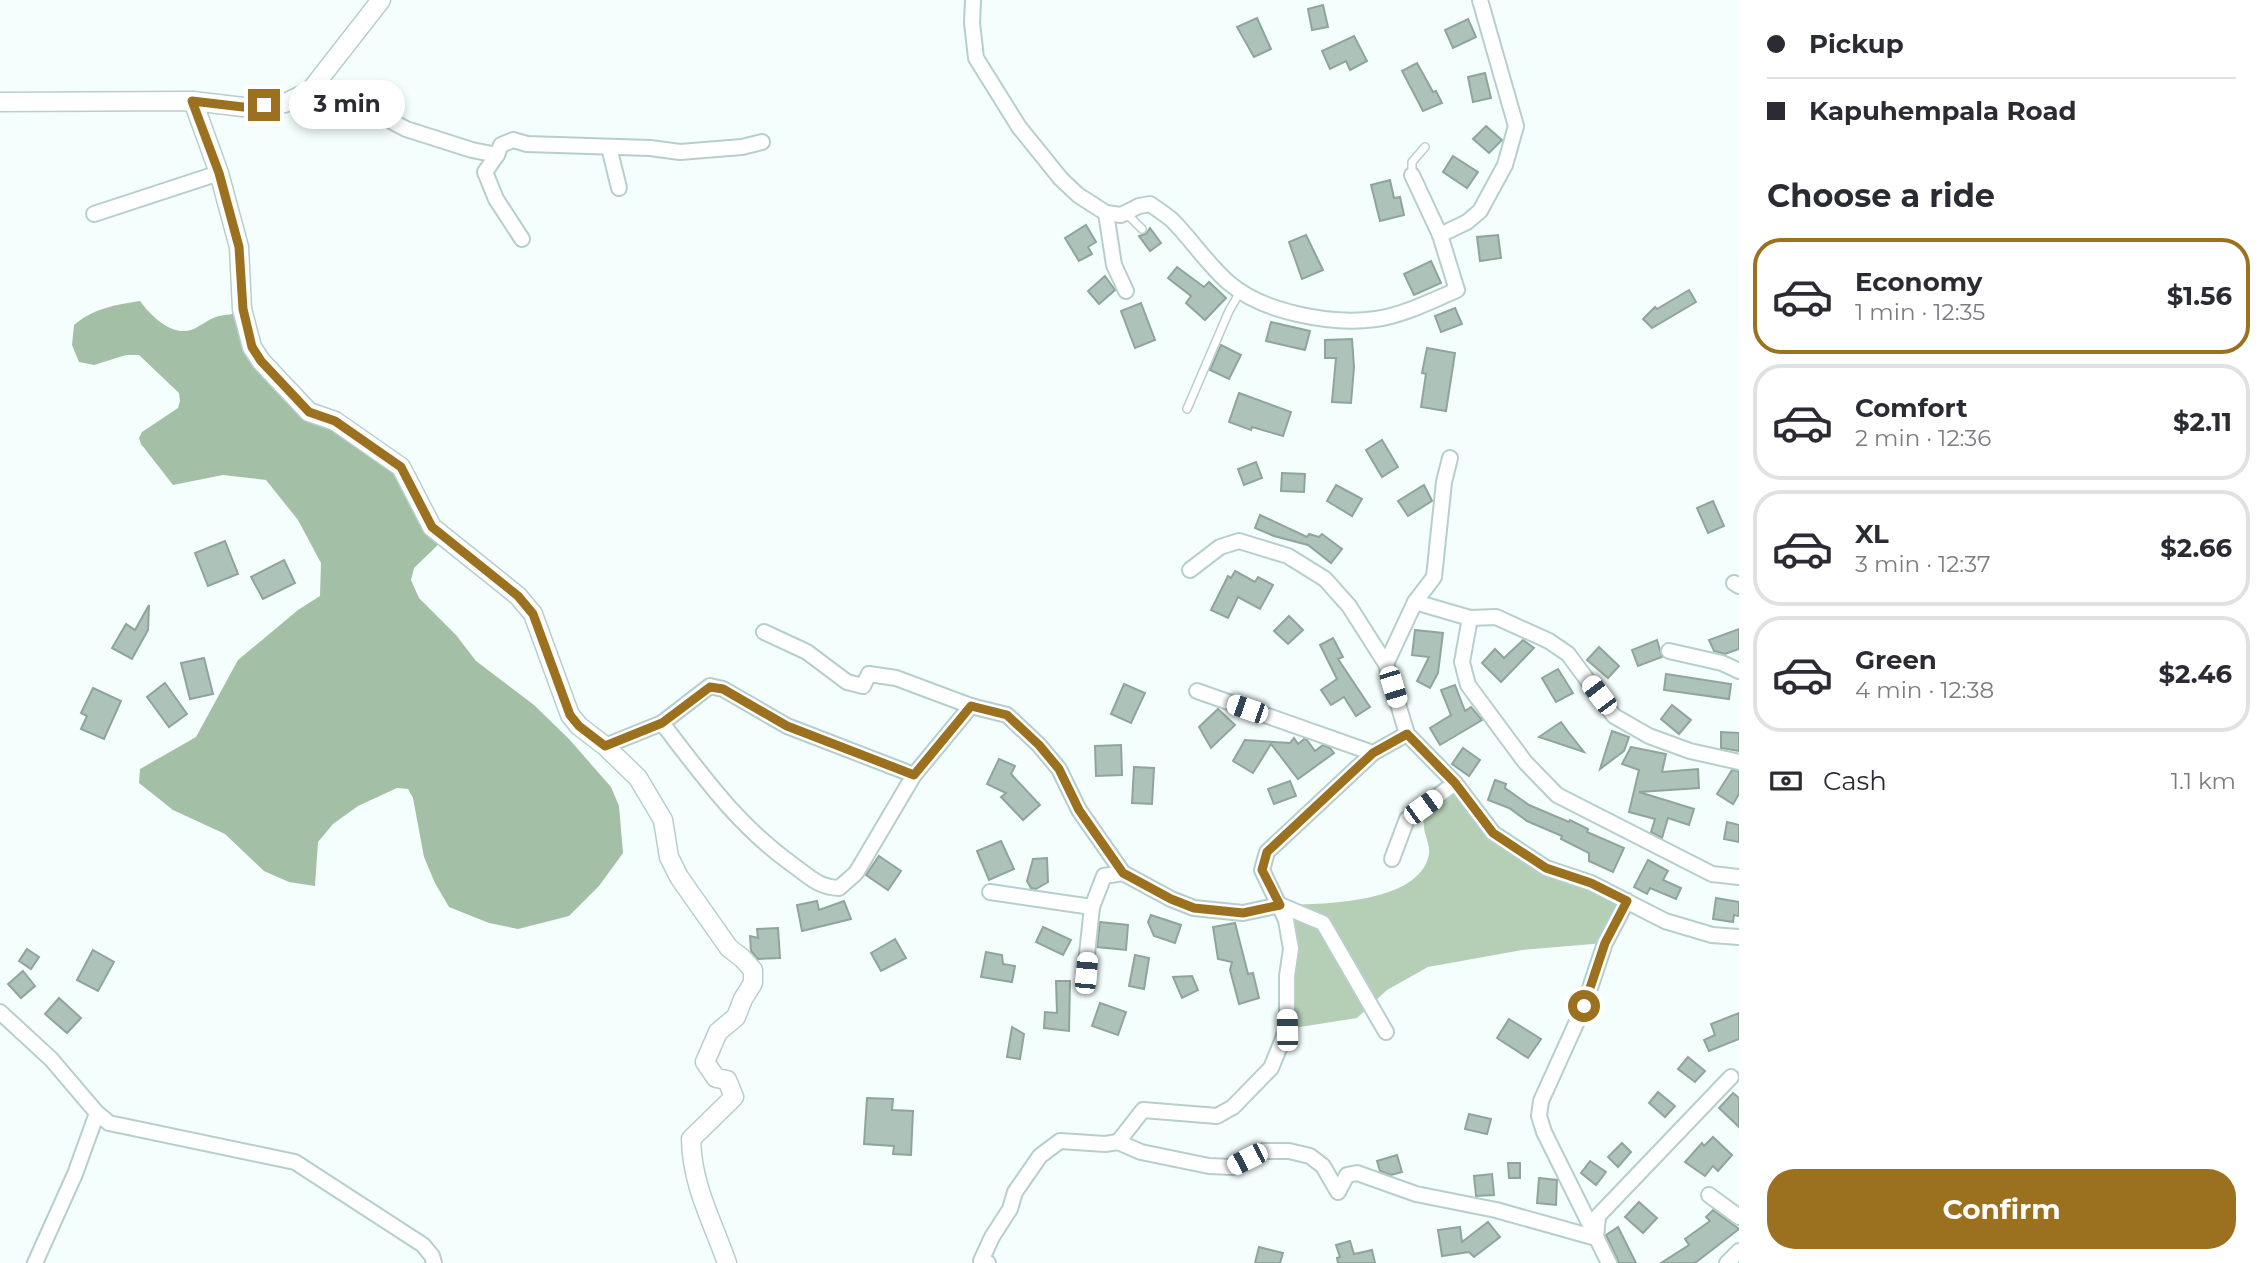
<!DOCTYPE html>
<html lang="en">
<head>
<meta charset="utf-8">
<style>
  body { margin:0; font-family:Montserrat,sans-serif; background:#f7f7f7; color:#2b2b33; height:100vh; display:flex; flex-direction:column; font-size:26px; white-space:nowrap }
  * { box-sizing:border-box; margin:0 }
  p { font-size:23px; color:#7c7c81 }
  .icon { flex:none; width:38px; height:38px; fill:none; stroke:currentColor; stroke-width:2; stroke-linecap:round; stroke-linejoin:round }
  .map { position:relative; flex:1; overflow:hidden }
  .details { display:flex; flex-direction:column; background:#fff; width:525px }
  .details>* { flex:none }
  .guide { display:grid; align-content:center; height:154px; padding:0 28px; background:#fff }
  .end { position:absolute; width:32px; height:32px; margin:-16px; border:9px solid #9b711f; background:#fff; box-shadow:0 0 0 4px #fff }
  .from { border-radius:50% }
  .bubble { position:absolute; height:49px; border-radius:24px; background:#fff; box-shadow:0 4px 10px #0003; font-size:23px; font-weight:700; line-height:49px; text-align:center }
  .car { position:absolute; width:21px; height:42px; margin:-21px -10px; border-radius:9px; box-shadow:0 0 5px 2px #0007; background:linear-gradient(#fff 24%,#345 0 40%,#fff 0 76%,#345 0 86%,#fff 0) }
  .guide b { display:flex; align-items:center; gap:24px; height:66px; font-size:26px }
  .guide b+b { border-top:2px solid #e1e1e2 }
  .guide i { width:18px; height:18px; background:#2b2b33 }
  ul { padding:0; list-style:none }
  li { display:flex; align-items:center; gap:21px; height:116px; margin:0 14px 10px; padding:0 14px; border:4px solid #e1e1e2; border-radius:28px }
  li div { flex:1 }
  li b { display:block; font-size:26px }
  li em { font-style:normal; font-weight:700 }
  li.current { border-color:#9b711f }
  li>.icon { width:63px; height:63px; stroke-width:1.5 }
  h2 { padding:0 28px; font-size:32px; line-height:84px }
  .pay { display:flex; align-items:center; gap:18px; height:77px; padding:0 28px; font-size:26px }
  .pay p { margin-inline-start:auto }
  .cta { display:flex; gap:14px; margin-top:auto; padding:14px 28px }
  .cta a { flex:1; height:80px; border-radius:28px; background:#9b711f; color:#fff; font-size:28px; font-weight:700; line-height:80px; text-align:center }
  main { display:flex; flex:1; min-height:0 }
  .map>svg:first-child { display:block }
  .green { fill:#b5cfb6 }
  .forest { fill:#a3bfa5 }
  .building { fill:#adc3ba; stroke:#8fa59c; stroke-width:2 }
  .lines { fill:none; stroke-linecap:round; stroke-linejoin:round }
  .service-casing { stroke:#b6cfcd; stroke-width:10 }
  .minor-casing { stroke:#b6cfcd; stroke-width:18 }
  .tertiary-casing { stroke:#b6cfcd; stroke-width:21 }
  .service { stroke:#fff; stroke-width:7 }
  .minor { stroke:#fff; stroke-width:14 }
  .tertiary { stroke:#fff; stroke-width:18 }
  .route { stroke:#9b711f; stroke-width:9 }
</style>
</head>
<body>
<main>
<div class="map">
<svg width="1739" height="1263" viewBox="0 0 1739 1263">
  <rect width="100%" height="100%" fill="#f4fefd"/>
  <path class="green" d="M1455,783l38,50 30,20 104,48 -22,42 -83,7 -94,17 -41,23 -30,28 -70,11v-53l-7,-71c38,-1 140,0 149,-51 1,-6 -2,-14 -4,-21 -6,-29 9,-34 30,-50z"/>
  <path class="forest" d="M140,301c11,15 31,35 51,29 9,-3 17,-11 25,-13 12,-4 15,0 26,-8l5,22 62,81 92,55 44,71 -31,30 -3,12 8,18 37,37 20,26 58,44 35,34 42,48 8,19 4,47 -24,33 -30,30 -51,13 -29,-6 -40,-16 -14,-24 -11,-26 -11,-59 -5,-9 -11,-1 -39,18 -25,18 -15,18 -3,44 -26,-4 -25,-11 -39,-37 -52,-24 -34,-27 1,-14 56,-32 42,-77 60,-50 22,-14 1,-33 -23,-43 -32,-40 -43,-5 -50,10 -32,-41 -2,-6 3,-6 36,-24 2,-7 -1,-8 -40,-38h-13l-32,10 -15,-3 -7,-17 2,-20c20,-17 41,-20 66,-24z"/>
  <g class="building">
    <polygon points="1323,5 1328,27 1312,30 1308,9"/>
    <polygon points="1257,18 1271,49 1254,57 1237,27"/>
    <polygon points="1468,19 1476,37 1453,48 1445,30"/>
    <polygon points="1354,36 1367,61 1350,70 1346,61 1330,69 1322,51"/>
    <polygon points="1417,63 1433,92 1436,91 1442,103 1423,111 1402,71"/>
    <polygon points="1485,73 1491,98 1473,102 1468,77"/>
    <polygon points="1486,126 1502,140 1489,153 1473,139"/>
    <polygon points="1453,156 1478,172 1467,188 1443,172"/>
    <polygon points="1390,180 1394,198 1400,197 1404,215 1380,221 1371,185"/>
    <polygon points="1086,225 1096,242 1088,247 1092,254 1079,261 1065,238"/>
    <polygon points="1150,228 1161,243 1150,251 1139,236 1146,234"/>
    <polygon points="1306,235 1323,270 1302,279 1289,242"/>
    <polygon points="1498,235 1501,258 1480,261 1477,237"/>
    <polygon points="1431,261 1441,283 1414,295 1404,274"/>
    <polygon points="1177,267 1204,287 1209,282 1226,298 1205,320 1186,303 1191,296 1168,278"/>
    <polygon points="1105,276 1115,290 1099,304 1088,291"/>
    <polygon points="1689,290 1696,302 1652,328 1643,319 1655,307 1657,309"/>
    <polygon points="1141,303 1155,340 1135,348 1121,311"/>
    <polygon points="1455,308 1462,324 1441,332 1435,316"/>
    <polygon points="1271,322 1310,331 1305,350 1266,341"/>
    <polygon points="1352,339 1354,367 1351,403 1332,402 1336,358 1325,358 1325,340"/>
    <polygon points="1221,345 1241,355 1229,379 1210,370"/>
    <polygon points="1427,348 1455,353 1446,411 1421,407 1426,374 1422,373"/>
    <polygon points="1239,393 1291,412 1283,436 1252,427 1251,430 1229,422"/>
    <polygon points="1382,440 1398,467 1382,477 1366,450"/>
    <polygon points="1256,462 1262,478 1244,485 1238,469"/>
    <polygon points="1282,473 1305,474 1304,492 1281,491"/>
    <polygon points="1336,485 1362,499 1352,516 1327,501"/>
    <polygon points="1424,485 1432,501 1408,516 1398,501"/>
    <polygon points="1713,501 1724,526 1708,533 1697,508"/>
    <polygon points="1260,515 1307,537 1309,534 1319,537 1322,534 1342,549 1331,563 1308,545 1274,536 1255,528"/>
    <polygon points="225,541 238,574 208,586 195,553"/>
    <polygon points="284,560 295,583 263,599 251,577"/>
    <polygon points="1235,571 1255,582 1258,577 1273,585 1260,609 1238,597 1228,618 1211,610 1228,576 1231,578"/>
    <polygon points="149,605 148,630 132,659 112,648 126,624 135,630"/>
    <polygon points="1289,616 1303,630 1288,644 1274,631"/>
    <polygon points="1739,629 1739,649 1725,654 1714,651 1709,640"/>
    <polygon points="1415,630 1443,633 1438,673 1430,688 1417,681 1429,657 1412,655"/>
    <polygon points="1333,638 1343,657 1338,659 1370,707 1356,716 1344,697 1331,705 1321,690 1337,679 1320,645"/>
    <polygon points="1523,640 1534,648 1501,682 1482,663 1495,649 1504,658"/>
    <polygon points="1657,640 1662,657 1638,666 1632,650"/>
    <polygon points="1599,647 1619,666 1608,678 1587,660"/>
    <polygon points="204,658 213,694 190,699 181,663"/>
    <polygon points="1558,669 1573,693 1556,702 1542,678"/>
    <polygon points="1666,674 1731,684 1729,699 1664,690"/>
    <polygon points="165,683 187,714 169,727 147,697"/>
    <polygon points="1124,684 1145,693 1131,723 1111,714"/>
    <polygon points="1455,685 1465,711 1471,707 1482,720 1440,745 1430,728 1451,715 1441,690"/>
    <polygon points="93,688 121,701 104,739 81,729 87,716 81,713"/>
    <polygon points="1672,705 1691,720 1679,734 1661,719"/>
    <polygon points="1218,709 1235,725 1211,748 1199,727"/>
    <polygon points="1561,722 1569,733 1584,752 1539,737"/>
    <polygon points="1612,731 1629,737 1624,751 1600,769"/>
    <polygon points="1721,732 1739,733 1739,751 1721,748"/>
    <polygon points="1294,738 1298,744 1304,739 1307,740 1315,751 1323,745 1330,748 1334,753 1298,779 1271,744 1253,773 1233,761 1245,740 1290,743"/>
    <polygon points="1121,745 1122,775 1096,776 1095,746"/>
    <polygon points="1631,747 1666,754 1662,772 1698,769 1699,788 1639,792 1694,809 1689,825 1668,818 1662,838 1651,832 1655,819 1629,812 1639,770 1622,764"/>
    <polygon points="1463,748 1480,760 1469,776 1452,764"/>
    <polygon points="999,759 1015,766 1011,774 1040,805 1023,820 1001,797 1006,793 987,784"/>
    <polygon points="1134,767 1154,768 1152,804 1132,803"/>
    <polygon points="1732,770 1739,771 1739,794 1733,804 1717,794"/>
    <polygon points="1495,780 1506,784 1505,788 1529,805 1569,822 1570,820 1588,829 1587,832 1624,848 1613,872 1589,861 1589,853 1561,839 1562,836 1527,821 1509,808 1488,800"/>
    <polygon points="1290,781 1296,796 1274,804 1268,789"/>
    <polygon points="1727,822 1739,825 1739,842 1724,839"/>
    <polygon points="1001,841 1014,869 989,880 977,851"/>
    <polygon points="879,856 901,871 888,890 866,875"/>
    <polygon points="1047,858 1048,882 1036,889 1031,888 1027,881 1033,859"/>
    <polygon points="1648,860 1668,871 1663,880 1681,888 1676,899 1650,888 1647,894 1634,887"/>
    <polygon points="1716,898 1739,902 1739,916 1734,915 1733,922 1713,919"/>
    <polygon points="817,901 819,910 844,901 851,919 802,931 797,905"/>
    <polygon points="1151,915 1181,925 1175,943 1154,936 1148,922"/>
    <polygon points="1100,922 1128,925 1126,950 1097,947"/>
    <polygon points="1235,923 1248,974 1253,973 1259,998 1239,1004 1230,970 1232,962 1218,959 1213,927"/>
    <polygon points="1043,927 1071,940 1063,955 1036,942"/>
    <polygon points="778,928 780,958 758,959 751,951 750,936 758,938 757,929"/>
    <polygon points="895,939 906,958 881,971 871,953"/>
    <polygon points="27,949 39,957 31,969 19,961"/>
    <polygon points="93,950 114,962 98,991 77,980"/>
    <polygon points="986,952 1002,955 1003,964 1015,966 1012,982 981,977"/>
    <polygon points="1135,955 1149,958 1144,989 1129,986"/>
    <polygon points="23,971 35,986 21,998 8,984"/>
    <polygon points="1192,976 1198,990 1182,998 1173,977"/>
    <polygon points="1056,981 1070,981 1069,1031 1044,1028 1045,1012 1057,1013"/>
    <polygon points="59,998 81,1018 67,1033 45,1014"/>
    <polygon points="1100,1003 1126,1012 1118,1035 1092,1026"/>
    <polygon points="1739,1013 1739,1039 1709,1051 1704,1040 1715,1035 1711,1024"/>
    <polygon points="1509,1019 1541,1039 1528,1058 1497,1038"/>
    <polygon points="1012,1027 1024,1034 1020,1059 1007,1057"/>
    <polygon points="1688,1057 1705,1071 1695,1082 1678,1069"/>
    <polygon points="1658,1092 1675,1106 1665,1117 1649,1103"/>
    <polygon points="1733,1093 1739,1098 1739,1127 1719,1108"/>
    <polygon points="867,1098 893,1099 892,1110 913,1111 911,1155 893,1154 894,1146 864,1144"/>
    <polygon points="1469,1114 1491,1119 1487,1134 1465,1129"/>
    <polygon points="1713,1137 1732,1155 1718,1171 1713,1166 1705,1176 1685,1162 1702,1143 1704,1146"/>
    <polygon points="1622,1143 1631,1152 1618,1167 1608,1157"/>
    <polygon points="1397,1155 1402,1172 1391,1175 1380,1171 1377,1161"/>
    <polygon points="1590,1161 1606,1172 1596,1185 1581,1173"/>
    <polygon points="1508,1163 1520,1163 1520,1178 1509,1178"/>
    <polygon points="1492,1174 1494,1195 1476,1196 1474,1176"/>
    <polygon points="1539,1178 1557,1180 1556,1205 1537,1203"/>
    <polygon points="1639,1202 1657,1218 1643,1233 1625,1217"/>
    <polygon points="1713,1210 1739,1229 1695,1263 1661,1263 1689,1245 1685,1239 1710,1221 1706,1217"/>
    <polygon points="1488,1222 1500,1237 1474,1257 1469,1252 1442,1256 1438,1230 1460,1227 1462,1242"/>
    <polygon points="1618,1227 1636,1263 1619,1263 1606,1235"/>
    <polygon points="1350,1241 1354,1254 1372,1250 1375,1263 1338,1263 1337,1258 1340,1257 1336,1245"/>
    <polygon points="1259,1247 1283,1253 1280,1263 1255,1263"/>
  </g>
  <g class="lines">
    <defs>
      <g id="service">
        <polyline points="1412,175 1412,162 1425,147"/>
        <polyline points="1122,215 1130,217 1142,229"/>
        <polyline points="1187,409 1229,311 1240,292"/>
      </g>
      <g id="minor">
        <path d="M973,0l-1,23 4,35 43,69 42,52 17,16 28,18 15,2 18,-9 11,-2c7,5 15,10 22,16 20,20 35,44 57,63 35,30 103,42 147,36 28,-4 55,-18 81,-29l-17,-55 -28,-60"/>
        <polyline points="310,91 358,103 406,129 472,150 497,155 485,172 496,199 522,239"/>
        <polyline points="609,147 619,188"/>
        <polyline points="497,155 501,145 513,140 527,144 650,148 680,152 742,147 762,142"/>
        <polyline points="1106,213 1114,265 1126,291"/>
        <polyline points="94,214 219,173"/>
        <polyline points="1440,235 1467,222 1480,211 1505,165 1516,126 1480,0"/>
        <polyline points="1190,570 1220,547 1239,541 1288,556 1325,579 1349,606 1386,664 1407,734 1455,783 1493,833 1546,868 1591,883 1665,921 1712,935 1739,937"/>
        <polyline points="1734,583 1739,586"/>
        <polyline points="1415,602 1470,618"/>
        <polyline points="764,632 807,652 847,682 863,686 869,674 896,678 971,706"/>
        <polyline points="1669,651 1722,663 1739,671"/>
        <polyline points="1386,664 1415,602 1434,577 1444,482 1450,458"/>
        <polyline points="1197,691 1373,753"/>
        <path d="M662,723c41,53 75,102 131,142 17,12 25,22 46,23l17,-15 58,-98 57,-69 36,9 32,30 20,24 20,41 44,63 48,26 23,9 49,5 37,-8 43,18 63,109"/>
        <polyline points="605,746 662,723 710,686 723,689 787,726 914,775"/>
        <polyline points="1739,762 1690,751 1649,736 1614,716 1568,654 1549,641 1496,617 1470,618 1462,662 1468,685 1525,762 1557,795 1712,874 1739,877"/>
        <polyline points="1392,859 1407,819 1455,783"/>
        <polyline points="990,892 1092,907"/>
        <polyline points="1085,973 1092,907 1104,876 1123,873"/>
        <polyline points="0,1012 51,1059 97,1113 109,1123 295,1162 423,1245 432,1256 434,1263"/>
        <polyline points="1118,1142 1143,1110 1217,1116 1233,1107 1271,1068 1287,1029 1287,976 1291,949 1286,920 1262,870 1267,852 1373,753 1407,734"/>
        <polyline points="1709,1195 1739,1217"/>
        <polyline points="35,1263 75,1174 97,1113"/>
        <polyline points="988,1263 981,1261 992,1237 1010,1209 1015,1192 1040,1156 1060,1141 1105,1144 1118,1142 1141,1152 1209,1166 1232,1167 1263,1151 1289,1151 1310,1156 1323,1166 1338,1192 1347,1175 1357,1173 1416,1194 1496,1210 1596,1238 1598,1216 1731,1077"/>
        <polyline points="1609,1263 1544,1132 1539,1116 1541,1101 1584,1006 1605,943 1627,901"/>
        <polyline points="1727,1263 1739,1251"/>
      </g>
      <g id="tertiary">
        <path d="M193,101l26,72 20,74 3,62 10,38 9,14 48,51 26,9 66,46 31,60 86,69 15,18 37,101 9,11 26,20 33,32 25,42 6,37 10,20 50,71 13,10 11,12v13l-10,16 -7,18 -18,15 -13,30 11,16 11,2 7,17 -43,42c1,47 21,81 36,124"/>
        <polyline points="0,102 193,101 243,107 285,103 310,91 381,0"/>
      </g>
    </defs>
    <use href="#service" class="service-casing"/>
    <use href="#minor" class="minor-casing"/>
    <use href="#tertiary" class="tertiary-casing"/>
    <use href="#service" class="service"/>
    <use href="#minor" class="minor"/>
    <use href="#tertiary" class="tertiary"/>
  </g>
  <g class="lines">
    <polyline class="route" points="264,105 243,107 192,101 219,173 239,247 243,309 252,347 261,361 309,412 335,421 401,467 432,527 518,596 533,614 570,715 579,726 605,746 662,723 710,687 723,689 787,726 914,775 971,706 1007,715 1039,745 1059,769 1079,810 1123,873 1171,899 1194,908 1243,913 1280,905 1262,870 1267,852 1373,753 1407,734 1455,783 1493,833 1546,868 1591,883 1627,901 1605,943 1584,1006"/>
  </g>
</svg>
<i class="end from" style="left:1584px;top:1006px"></i>
<i class="end" style="left:264px;top:105px"></i>
<div class="bubble" style="left:289px;top:80px;width:116px">3 min</div>
<i class="car" style="left:1393px;top:687px;rotate:163deg"></i>
<i class="car" style="left:1599px;top:695px;rotate:323deg"></i>
<i class="car" style="left:1247px;top:709px;rotate:289deg"></i>
<i class="car" style="left:1423px;top:807px;rotate:54deg"></i>
<i class="car" style="left:1086px;top:973px;rotate:5deg"></i>
<i class="car" style="left:1287px;top:1030px;rotate:359deg"></i>
<i class="car" style="left:1247px;top:1159px;rotate:243deg"></i>
</div>
<section class="details">
<div class="guide">
<b><i class="from"></i>Pickup</b>
<b><i></i>Kapuhempala Road</b>
</div>
<h2>Choose a ride</h2>
<ul>
<li class="current"><svg class="icon" aria-label="car" viewBox="0 0 24 24"><path d="M5 17H2v-5l4-1 3-4h7l3 4 3 1v5h-3M9 17h6M6 11h13"/><circle cx="7" cy="17" r="2"/><circle cx="17" cy="17" r="2"/></svg><div><b>Economy</b><p>1 min · 12:35</p></div><em>$1.56</em></li>
<li><svg class="icon" aria-label="car" viewBox="0 0 24 24"><path d="M5 17H2v-5l4-1 3-4h7l3 4 3 1v5h-3M9 17h6M6 11h13"/><circle cx="7" cy="17" r="2"/><circle cx="17" cy="17" r="2"/></svg><div><b>Comfort</b><p>2 min · 12:36</p></div><em>$2.11</em></li>
<li><svg class="icon" aria-label="car" viewBox="0 0 24 24"><path d="M5 17H2v-5l4-1 3-4h7l3 4 3 1v5h-3M9 17h6M6 11h13"/><circle cx="7" cy="17" r="2"/><circle cx="17" cy="17" r="2"/></svg><div><b>XL</b><p>3 min · 12:37</p></div><em>$2.66</em></li>
<li><svg class="icon" aria-label="car" viewBox="0 0 24 24"><path d="M5 17H2v-5l4-1 3-4h7l3 4 3 1v5h-3M9 17h6M6 11h13"/><circle cx="7" cy="17" r="2"/><circle cx="17" cy="17" r="2"/></svg><div><b>Green</b><p>4 min · 12:38</p></div><em>$2.46</em></li>
</ul>
<div class="pay"><svg class="icon" aria-label="cash" viewBox="0 0 24 24"><path d="M3 7h18v10H3z"/><circle cx="12" cy="12" r="2"/></svg>Cash<p>1.1 km</p></div>
<div class="cta"><a>Confirm</a></div>
</section>
</main>
</body>
</html>
